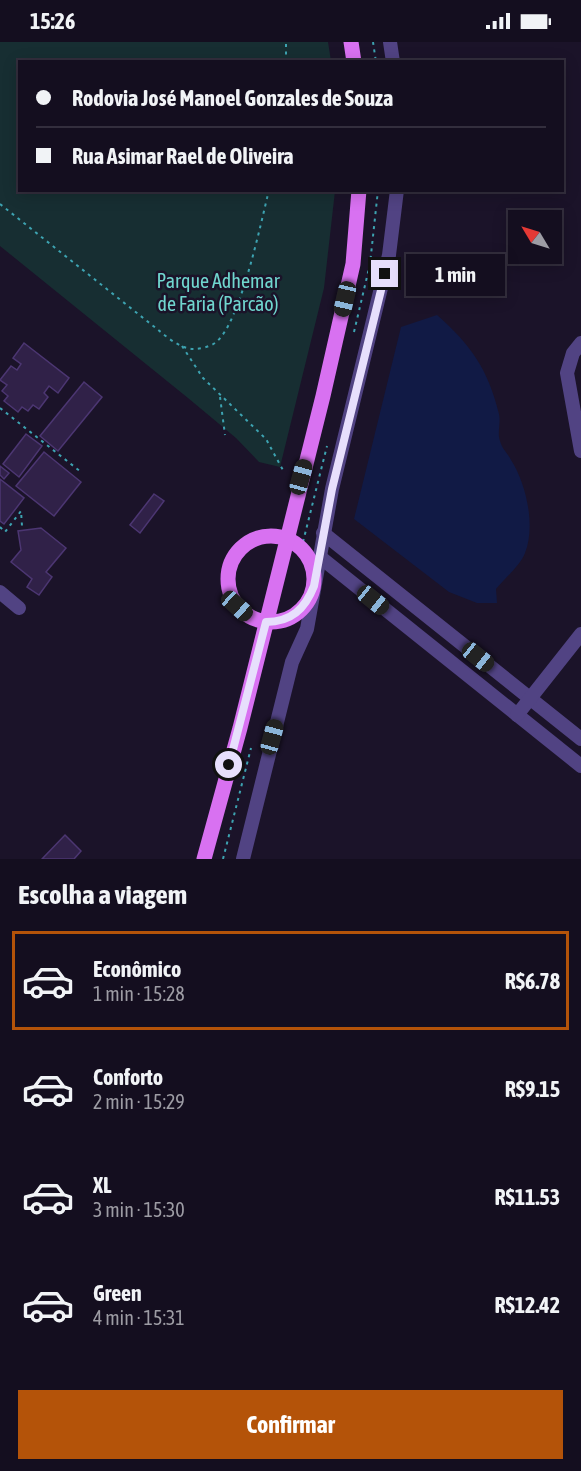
<!DOCTYPE html>
<html lang="pt">
<head>
<meta charset="utf-8">
<style>
  body { margin:0; font-family:"Asap Condensed",sans-serif; background:#1d1728; color:#f1f3f6; height:100vh; display:flex; flex-direction:column; font-size:22px; white-space:nowrap }
  * { box-sizing:border-box; margin:0 }
  p { font-size:20px; color:#9d9ca4 }
  .icon { flex:none; width:33px; height:33px; fill:none; stroke:currentColor; stroke-width:2; stroke-linecap:round; stroke-linejoin:round }
  .map { position:relative; height:817px; overflow:hidden }
  .details { display:flex; flex-direction:column; background:#140e1f; flex:1 }
  .details>* { flex:none }
  .banner { position:absolute; left:18px; top:18px; width:546px; height:132px; border-radius:0px; box-shadow:0 3px 15px #0003,0 0 0 2px #332e3d; display:grid; align-content:center; height:132px; padding:0 18px; background:#140e1f }
  .needle { width:39px; rotate:308deg }
  .fabs { position:absolute; left:508px; top:168px; display:grid; gap:12px }
  .fabs a { display:grid; place-items:center; width:54px; height:54px; border-radius:0px; background:#140e1f; box-shadow:0 3px 15px #0003,0 0 0 2px #332e3d; font-size:30px }
  .end { position:absolute; width:27px; height:27px; margin:-14px; border:8px solid #e7dffc; background:#111; box-shadow:0 0 0 3px #111 }
  .from { border-radius:50% }
  .bubble { position:absolute; height:42px; border-radius:0px; background:#140e1f; box-shadow:0 3px 15px #0003,0 0 0 2px #332e3d; font-size:20px; font-weight:700; line-height:42px; text-align:center }
  .car { position:absolute; width:18px; height:36px; margin:-18px -9px; border-radius:8px; box-shadow:0 0 4px 2px #0007; background:linear-gradient(#222 24%,#8ab4d8 0 40%,#222 0 76%,#8ab4d8 0 86%,#222 0) }
  .banner b { display:flex; align-items:center; gap:21px; height:57px; font-size:22px }
  .banner b+b { border-top:2px solid #332e3d }
  .banner i { width:15px; height:15px; background:#f1f3f6 }
  ul { padding:0; list-style:none }
  li { display:flex; align-items:center; gap:18px; height:99px; margin:0 12px 9px; padding:0 6px; border:3px solid transparent; border-radius:0px }
  li div { flex:1 }
  li b { display:block; font-size:22px }
  li em { font-style:normal; font-weight:700 }
  li.on { border-color:#b45309 }
  li>.icon { width:54px; height:54px; stroke-width:1.5 }
  h2 { padding:0 18px; font-size:27px; line-height:72px }
  .primary-button { display:flex; gap:12px; margin-top:auto; padding:12px 18px }
  .primary-button a { flex:1; height:69px; border-radius:0px; background:#b45309; color:#fff; font-size:24px; font-weight:700; line-height:69px; text-align:center }
  .status { display:flex; justify-content:space-between; align-items:center; height:42px; padding:0 30px; background:#140e1f; direction:ltr }
  .status svg { height:16px; fill:currentColor }
  .map>svg:first-child { display:block }
  .green { fill:#172e32 }
  .water { fill:#111a45 }
  .building { fill:#302148; stroke:#4c3672; stroke-width:1.5 }
  .lines { fill:none; stroke-linecap:round; stroke-linejoin:round }
  .path { stroke:#3da3b1; stroke-width:2; stroke-dasharray:3 4.5; stroke-linecap:butt }
  .minor { stroke:#514383; stroke-width:14 }
  .major { stroke:#d871f1; stroke-width:15 }
  .route { stroke:#e7dffc; stroke-width:8 }
  .labels { text-anchor:middle; stroke-width:5; stroke-linejoin:round; paint-order:stroke }
  .park-label { font-size:20px; fill:#70d6cf; stroke:#1b1329 }
</style>
</head>
<body>
<div class="status"><b>15:26</b><svg viewBox="0 0 49 12"><path d="M0 12V9h3v3zM5 12V6h3v6zM10 12V3h3v9zM15 12V0h3v12zM26 1h20v11H26zM47 4h2v5h-2z"/></svg></div>
<div class="map">
<svg width="581" height="817" viewBox="0 0 581 817">
  <rect width="100%" height="100%" fill="#1b1329"/>
  <polygon class="green" points="0,0 328,0 331,19 20,20 20,148 335,149 324,246 280,425 259,420 236,396 188,356 0,204"/>
  <path class="water" d="M437,273c34,30 51,54 62,99 2,10 -2,18 1,27 2,8 7,11 11,19 15,23 25,66 14,93 -5,13 -21,26 -29,36l1,14h-20l-28,-11 -95,-73 47,-192z"/>
  <g class="building">
    <polygon points="24,301 69,336 58,351 49,344 44,351 48,355 39,367 33,363 28,369 22,365 18,370 4,359 8,354 2,349 7,343 0,338 11,324 17,328 21,322 13,316"/>
    <polygon points="84,340 102,355 58,409 40,394"/>
    <polygon points="26,392 42,404 19,435 3,422"/>
    <polygon points="44,410 81,440 54,474 16,444"/>
    <polygon points="0,424 9,431 4,437 0,433"/>
    <polygon points="0,437 24,456 4,482 0,479"/>
    <polygon points="154,452 164,459 140,491 130,483"/>
    <polygon points="41,486 66,506 46,530 52,535 39,553 27,545 32,537 11,520 21,508 18,489"/>
    <polygon points="65,793 81,809 74,817 42,817"/>
  </g>
  <g class="lines">
    <g class="path">
      <polyline points="373,0 376,20"/>
      <polyline points="286,20 286,0"/>
      <path d="M0,162l157,125c10,8 22,19 36,20 7,0 16,-2 22,-6 25,-18 46,-121 54,-153"/>
      <polyline points="354,290 370,222 378,148"/>
      <polyline points="182,304 203,336 266,397 284,430"/>
      <polyline points="220,355 225,393"/>
      <polyline points="0,366 81,430"/>
      <polyline points="0,485 5,490 21,469 22,484"/>
      <polyline points="303,500 327,404"/>
      <polyline points="223,817 251,706"/>
    </g>
    <g class="minor">
      <polyline points="390,0 393,20"/>
      <polyline points="581,301 573,311 567,331 581,409"/>
      <polyline points="323,491 581,697"/>
      <polyline points="320,515 581,724"/>
      <polyline points="0,550 19,566"/>
      <polyline points="517,673 581,592"/>
      <polyline points="243,817 292,620 307,587 332,447 389,213 397,148"/>
    </g>
    <g class="major">
      <polyline points="351,0 354,20"/>
      <circle cx="271" cy="537" r="43"/>
      <polyline points="204,817 240,686 323,354 353,222 359,148"/>
    </g>
  </g>
  <g class="lines">
    <path class="route" d="M229,723l37,-143c25,0 39,-13 48,-36l18,-97 53,-215"/>
  </g>
  <g class="labels">
    <g class="park-label">
      <text x="218" y="246">Parque Adhemar<tspan x="218" dy="23">de Faria (Parcão)</tspan></text>
    </g>
  </g>
</svg>
<div class="fabs">
<a><svg class="needle" viewBox="-14 -14 28 28"><path d="M0-13l5 13h-10z" fill="#e53935"/><path d="M0 13l5-13h-10z" fill="#9d9ca4"/></svg></a>
</div>
<i class="end from" style="left:229px;top:723px"></i>
<i class="end" style="left:385px;top:232px"></i>
<div class="bubble" style="left:406px;top:212px;width:99px">1 min</div>
<i class="car" style="left:345px;top:257px;rotate:193deg"></i>
<i class="car" style="left:301px;top:435px;rotate:15deg"></i>
<i class="car" style="left:373px;top:558px;rotate:129deg"></i>
<i class="car" style="left:237px;top:564px;rotate:132deg"></i>
<i class="car" style="left:478px;top:615px;rotate:129deg"></i>
<i class="car" style="left:272px;top:695px;rotate:15deg"></i>
<div class="banner">
<b><i class="from"></i>Rodovia José Manoel Gonzales de Souza</b>
<b><i></i>Rua Asimar Rael de Oliveira</b>
</div>
</div>
<section class="details">
<h2>Escolha a viagem</h2>
<ul>
<li class="on"><svg class="icon" aria-label="car" viewBox="0 0 24 24"><path d="M5 17H2v-5l4-1 3-4h7l3 4 3 1v5h-3M9 17h6M6 11h13"/><circle cx="7" cy="17" r="2"/><circle cx="17" cy="17" r="2"/></svg><div><b>Econômico</b><p>1 min · 15:28</p></div><em>R$6.78</em></li>
<li><svg class="icon" aria-label="car" viewBox="0 0 24 24"><path d="M5 17H2v-5l4-1 3-4h7l3 4 3 1v5h-3M9 17h6M6 11h13"/><circle cx="7" cy="17" r="2"/><circle cx="17" cy="17" r="2"/></svg><div><b>Conforto</b><p>2 min · 15:29</p></div><em>R$9.15</em></li>
<li><svg class="icon" aria-label="car" viewBox="0 0 24 24"><path d="M5 17H2v-5l4-1 3-4h7l3 4 3 1v5h-3M9 17h6M6 11h13"/><circle cx="7" cy="17" r="2"/><circle cx="17" cy="17" r="2"/></svg><div><b>XL</b><p>3 min · 15:30</p></div><em>R$11.53</em></li>
<li><svg class="icon" aria-label="car" viewBox="0 0 24 24"><path d="M5 17H2v-5l4-1 3-4h7l3 4 3 1v5h-3M9 17h6M6 11h13"/><circle cx="7" cy="17" r="2"/><circle cx="17" cy="17" r="2"/></svg><div><b>Green</b><p>4 min · 15:31</p></div><em>R$12.42</em></li>
</ul>
<div class="primary-button"><a>Confirmar</a></div>
</section>
</body>
</html>
